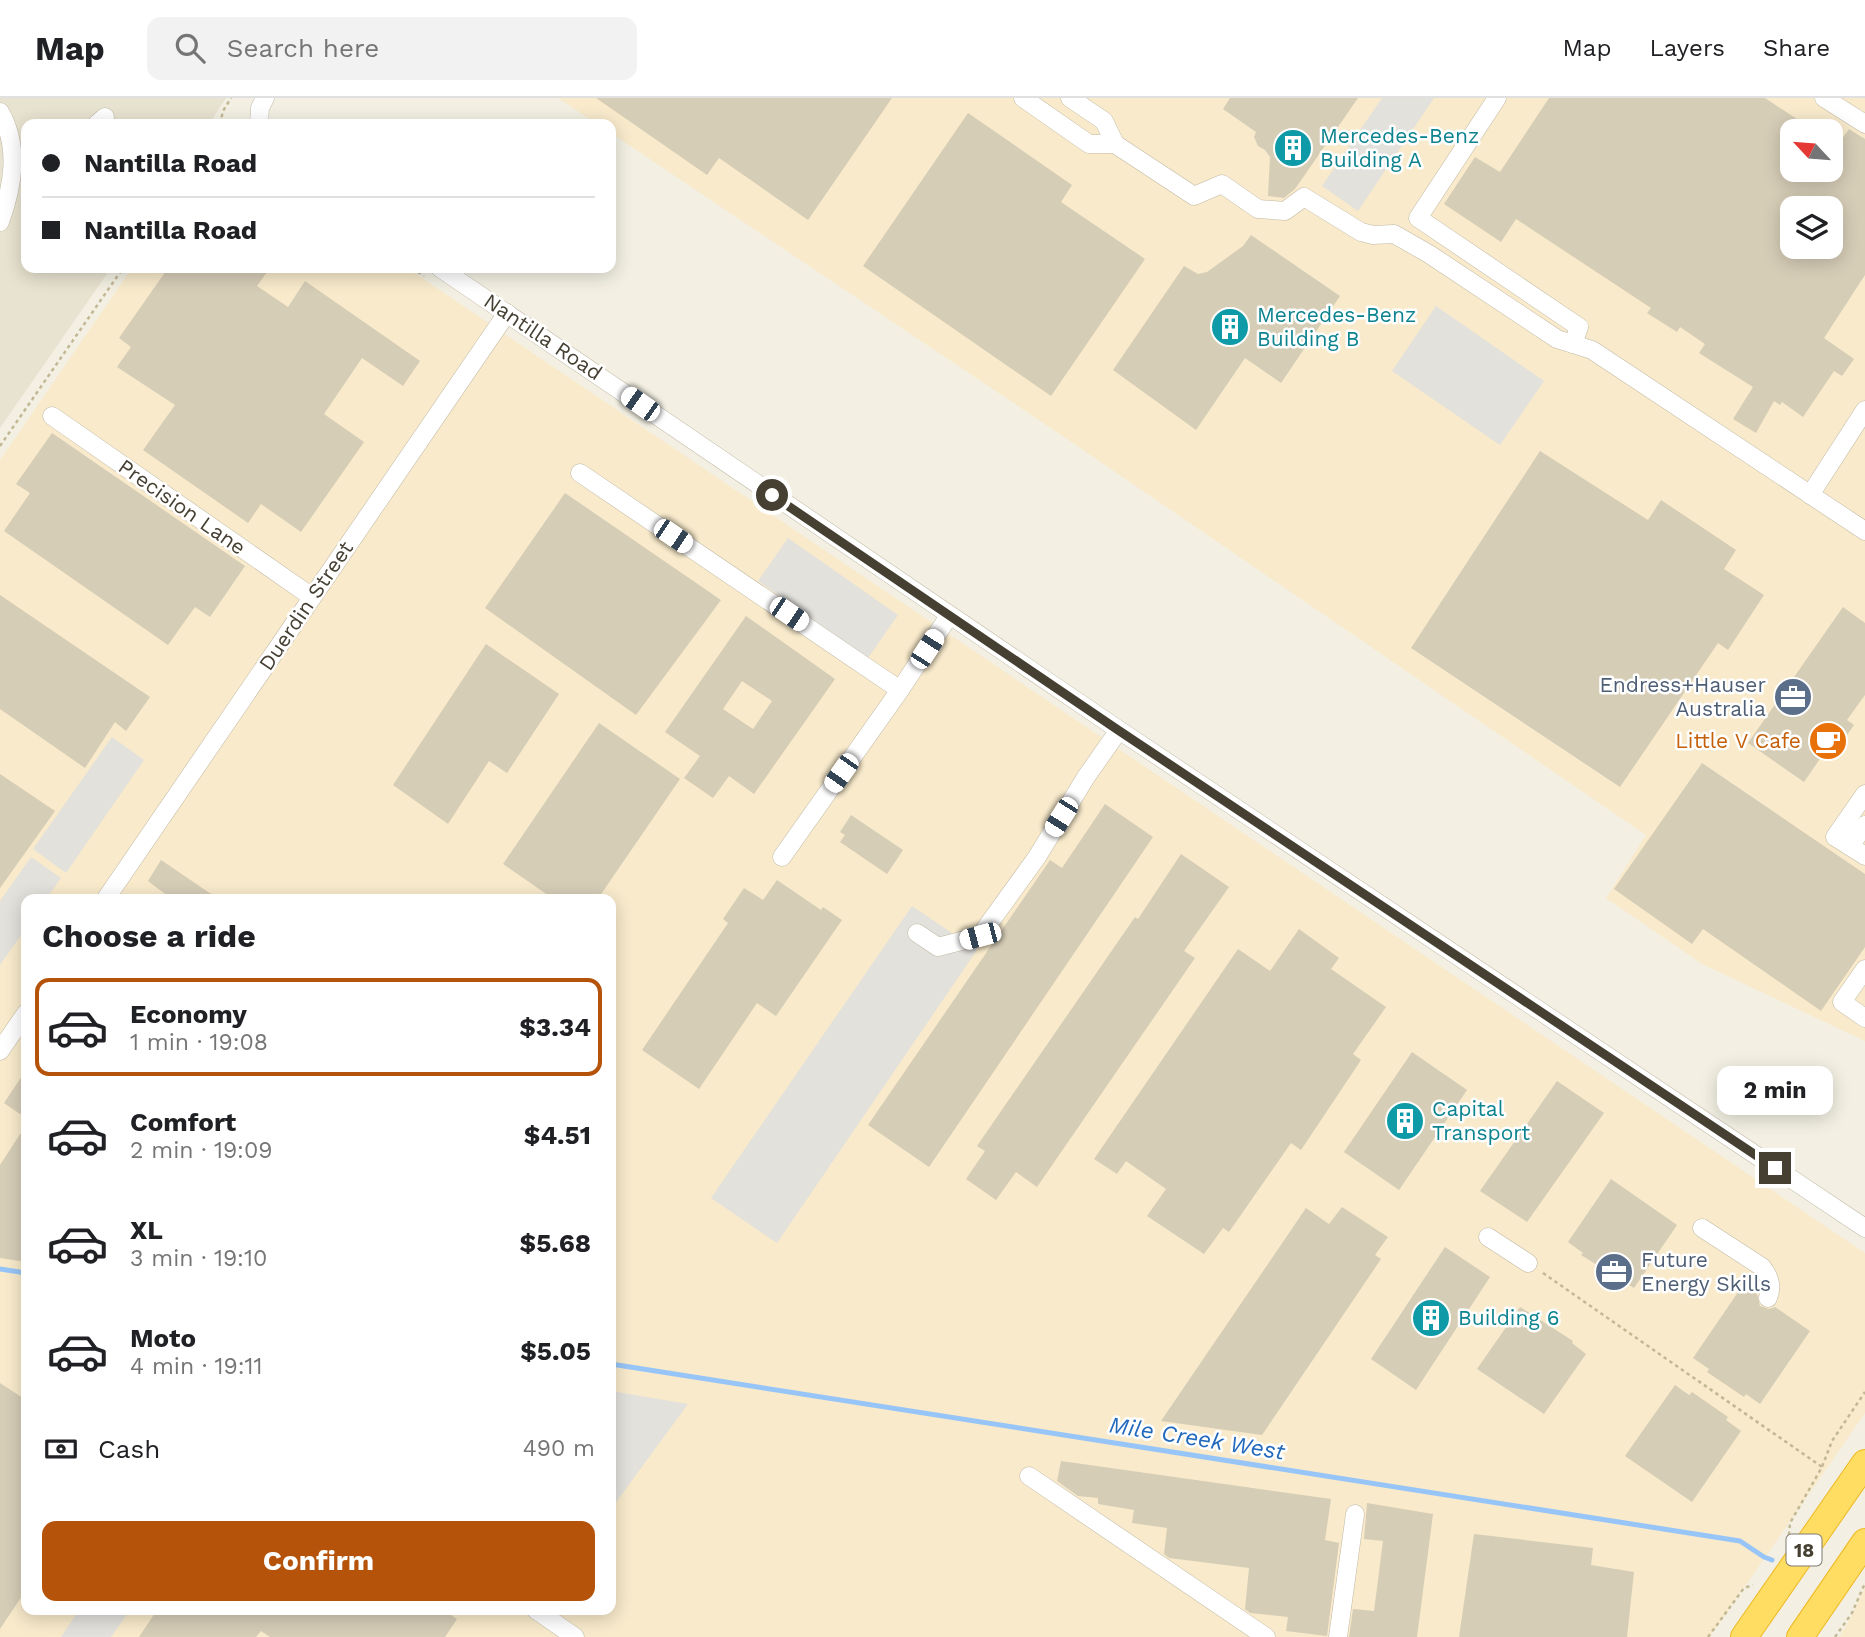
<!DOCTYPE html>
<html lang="en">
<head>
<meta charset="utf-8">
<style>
  body { margin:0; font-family:"Work Sans",sans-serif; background:#f2f2f2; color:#202124; height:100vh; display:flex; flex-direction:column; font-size:26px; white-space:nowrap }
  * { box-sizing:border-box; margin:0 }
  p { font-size:23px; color:#757577 }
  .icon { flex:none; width:38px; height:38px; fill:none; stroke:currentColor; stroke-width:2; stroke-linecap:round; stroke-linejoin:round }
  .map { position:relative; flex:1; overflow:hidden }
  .sheet { position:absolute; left:21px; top:796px; width:595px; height:721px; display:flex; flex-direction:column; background:#fff; border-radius:14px; box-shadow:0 4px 18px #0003 }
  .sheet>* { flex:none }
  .banner { position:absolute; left:21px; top:21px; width:595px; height:154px; border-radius:14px; box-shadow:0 4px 18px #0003; display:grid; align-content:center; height:154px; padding:0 21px; background:#fff }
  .needle { width:46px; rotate:296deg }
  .buttons { position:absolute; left:1780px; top:21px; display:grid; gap:14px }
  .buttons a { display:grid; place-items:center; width:63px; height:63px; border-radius:14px; background:#fff; box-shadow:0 4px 18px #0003; font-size:35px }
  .end { position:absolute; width:32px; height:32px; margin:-16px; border:9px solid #464033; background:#fff; box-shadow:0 0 0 4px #fff }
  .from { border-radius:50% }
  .bubble { position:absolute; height:49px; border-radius:14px; background:#fff; box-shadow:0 4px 18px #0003; font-size:23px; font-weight:700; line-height:49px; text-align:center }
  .car { position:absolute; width:21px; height:42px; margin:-21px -10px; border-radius:9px; box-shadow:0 0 5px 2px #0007; background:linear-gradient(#fff 24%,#345 0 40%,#fff 0 76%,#345 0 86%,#fff 0) }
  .banner b { display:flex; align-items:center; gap:24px; height:66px; font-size:26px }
  .banner b+b { border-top:2px solid #e0e0e0 }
  .banner i { width:18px; height:18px; background:#202124 }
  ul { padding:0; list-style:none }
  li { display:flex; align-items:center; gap:21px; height:98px; margin:0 14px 10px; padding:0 7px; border:4px solid transparent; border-radius:14px }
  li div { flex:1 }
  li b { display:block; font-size:26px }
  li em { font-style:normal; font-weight:700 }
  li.active { border-color:#b45309 }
  li>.icon { width:63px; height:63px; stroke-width:1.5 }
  h2 { padding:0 21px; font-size:32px; line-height:84px }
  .pay { display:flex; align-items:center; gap:18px; height:77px; padding:0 21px; font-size:26px }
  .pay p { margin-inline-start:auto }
  .primary-button { display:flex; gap:14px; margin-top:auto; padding:14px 21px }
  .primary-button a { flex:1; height:80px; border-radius:14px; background:#b45309; color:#fff; font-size:28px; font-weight:700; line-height:80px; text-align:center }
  header { display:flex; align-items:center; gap:42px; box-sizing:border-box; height:98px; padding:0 35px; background:#fff; border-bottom:2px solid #e0e0e0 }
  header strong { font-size:33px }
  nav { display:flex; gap:38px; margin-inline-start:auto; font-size:24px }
  .search { width:490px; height:63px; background:#f2f2f2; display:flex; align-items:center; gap:18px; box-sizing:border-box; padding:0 24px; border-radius:14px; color:#757577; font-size:26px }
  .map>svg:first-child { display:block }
  .residential { fill:#e8e3d0 }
  .commercial { fill:#f8eacb; fill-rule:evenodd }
  .parking { fill:#e3e1dc }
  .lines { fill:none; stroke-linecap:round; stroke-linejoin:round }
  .stream { stroke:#98c5f7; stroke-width:5 }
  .building { fill:#d6cdb7; fill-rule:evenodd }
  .minor-casing { stroke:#c0b9a5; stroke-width:19 }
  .highway-casing { stroke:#edb923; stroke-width:28 }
  .path { stroke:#c3b894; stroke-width:2.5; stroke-dasharray:3.5 3.5; stroke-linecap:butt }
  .minor { stroke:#fff; stroke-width:18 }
  .highway { stroke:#ffdc62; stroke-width:26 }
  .route { stroke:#464033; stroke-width:9 }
  .labels { text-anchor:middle; stroke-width:5; stroke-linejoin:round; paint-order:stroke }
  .shield { fill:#fff; stroke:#7e7970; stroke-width:2 }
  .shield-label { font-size:19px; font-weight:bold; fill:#464033 }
  .culture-label { font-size:21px; fill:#0d838f; stroke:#fff; text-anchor:start }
  .street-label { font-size:21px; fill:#464033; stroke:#fff }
  .service-label { font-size:21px; fill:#4e5e75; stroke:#fff; text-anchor:end }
  .food-label { font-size:21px; fill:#c56008; stroke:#fff; text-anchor:end }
  .water-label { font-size:23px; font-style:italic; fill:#2269bc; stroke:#fff }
</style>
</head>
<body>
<header>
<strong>Map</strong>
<div class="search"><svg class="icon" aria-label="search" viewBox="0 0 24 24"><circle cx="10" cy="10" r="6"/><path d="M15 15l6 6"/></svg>Search here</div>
<nav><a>Map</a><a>Layers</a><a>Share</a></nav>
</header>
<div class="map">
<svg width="1865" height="1539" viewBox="0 0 1865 1539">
  <rect width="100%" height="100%" fill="#f3f0e3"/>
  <polygon class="residential" points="0,0 226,0 209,26 26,26 26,170 111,170 0,330"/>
  <g class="commercial">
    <path d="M558,0h1307v943l-163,-77 -96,-66 40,-63 -579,-396 -456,-306v-9h-14zM1792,33h38v39h-38zM1792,110h38v39h-38z"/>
    <path d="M132,170h275l1458,985v160l-155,224h-1710v-1177zM26,802h585v710h-585z"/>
    <polygon points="1865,1489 1865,1539 1839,1539 1850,1521"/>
  </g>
  <g class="parking">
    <polygon points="1382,0 1434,0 1358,113 1322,88"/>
    <polygon points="1436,208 1544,283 1500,347 1392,273"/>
    <polygon points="788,440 898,517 868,560 758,483"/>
    <polygon points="112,639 144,662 66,775 33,751"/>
    <polygon points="31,759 61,780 46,801 26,802 26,830 0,867 0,803"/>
    <polygon points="912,808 977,852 777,1145 711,1100"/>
    <polygon points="611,1293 688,1306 611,1411"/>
    <polygon points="79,1512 130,1512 111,1539 61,1539"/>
  </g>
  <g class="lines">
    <g class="stream">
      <polyline points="0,1171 26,1175"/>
      <polyline points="611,1266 1740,1443 1764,1459 1772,1462"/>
    </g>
  </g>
  <g class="building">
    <polygon points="596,0 892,0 808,122 719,60 707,77"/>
    <polygon points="1230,0 1358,0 1295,91 1284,100 1268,98 1270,59 1265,52 1258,48 1254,39 1256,34 1223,11"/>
    <path d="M1549,0h216l50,33h-23v39h38v-14l19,-27 16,10v136l-41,63 30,21 -12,17 -8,-5 -31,46 -21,-15 -2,3 -6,-4 -18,32 -23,-14 20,-32 -54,-34 6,-9 -25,-17 -3,5 -30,-19 4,-5 -135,-89 -15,23 -57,-38 31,-47 25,15zM1792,110h38v39h-38z"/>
    <polygon points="968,15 1072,87 1061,104 1145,161 1051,298 863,168"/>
    <polygon points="1251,137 1340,198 1281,285 1245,260 1196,332 1113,272 1184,168 1198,176 1207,174 1243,148"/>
    <polygon points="168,170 270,170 257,188 288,209 305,183 420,263 403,288 362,260 324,316 364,344 301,434 261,406 248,425 143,352 175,307 117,269 131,249 119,240"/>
    <polygon points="52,335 245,468 210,519 195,509 168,547 4,433 30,395 16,386"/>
    <polygon points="1540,353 1648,422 1661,402 1736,452 1724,471 1764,497 1728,552 1718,545 1620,689 1411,550"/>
    <polygon points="565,395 721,502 636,617 485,510"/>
    <polygon points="0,497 150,599 126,633 115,624 85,670 0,611"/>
    <polygon points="1843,509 1865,525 1865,597 1847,622 1854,627 1842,644 1835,639 1804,684 1748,645"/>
    <path d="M746,518l89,63 -81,115 -25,-18 -16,22 -29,-20 16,-22 -35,-24zM742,583l30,20 -19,28 -30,-20z"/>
    <polygon points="486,546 559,596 507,675 489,663 448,726 393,687"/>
    <polygon points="599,625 680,681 597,802 555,802 503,766"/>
    <polygon points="1702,665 1865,776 1865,849 1821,913 1703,831 1692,846 1614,791"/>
    <polygon points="0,676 55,713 0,790"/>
    <polygon points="1105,706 1153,739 929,1069 868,1027 1050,762 1062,770"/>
    <polygon points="851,717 903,752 887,776 840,744 845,737 840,734"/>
    <polygon points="1181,756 1229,789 1184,853 1195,860 1037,1089 1016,1074 996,1102 966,1081 985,1053 977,1048 1135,819 1138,821"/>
    <polygon points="161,762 220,802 173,802 148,783"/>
    <polygon points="777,782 821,812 823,809 842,822 776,918 757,905 699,991 642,952 728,825 723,821 744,790 763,802"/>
    <polygon points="1299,831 1339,860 1331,871 1386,909 1353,956 1361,962 1301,1052 1291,1045 1229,1134 1223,1130 1204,1156 1147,1118 1166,1091 1126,1063 1117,1076 1094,1061 1238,851 1270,873"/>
    <polygon points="1412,954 1467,992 1399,1092 1344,1054"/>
    <polygon points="26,972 26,1020 4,1005"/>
    <polygon points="1557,983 1604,1015 1527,1124 1480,1093"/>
    <polygon points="26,1027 26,1164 0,1160 0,1067"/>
    <polygon points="1611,1081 1677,1127 1634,1190 1581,1157 1583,1155 1568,1144"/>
    <polygon points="1342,1109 1388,1139 1375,1157 1381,1161 1262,1337 1161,1323 1306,1110 1329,1126"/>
    <polygon points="1445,1149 1490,1179 1416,1292 1371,1261"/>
    <polygon points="1743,1187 1757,1196 1760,1208 1769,1211 1775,1209 1810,1233 1760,1306 1746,1296 1744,1299 1707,1274 1709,1271 1693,1260"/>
    <polygon points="1520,1209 1573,1243 1572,1245 1586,1256 1544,1316 1477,1271"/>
    <polygon points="0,1285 26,1302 26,1492 0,1531"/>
    <polygon points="1675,1287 1689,1297 1692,1294 1728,1319 1726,1322 1741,1333 1692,1404 1625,1358"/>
    <polygon points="1061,1363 1331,1401 1325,1442 1339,1445 1327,1538 1286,1533 1288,1519 1250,1515 1245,1511 1249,1470 1169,1460 1164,1456 1167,1430 1132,1425 1134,1412 1098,1406 1098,1400 1078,1398 1057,1383"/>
    <polygon points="1367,1405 1433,1416 1417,1539 1349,1539 1353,1511 1374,1513 1383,1443 1364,1441"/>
    <polygon points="1474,1436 1593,1450 1591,1467 1634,1474 1627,1539 1459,1539"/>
    <polygon points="157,1512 443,1512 457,1521 445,1539 270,1539 261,1533 256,1539 139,1539"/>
  </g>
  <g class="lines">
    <defs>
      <g id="minor">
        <polyline points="1023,0 1089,46 1115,46"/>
        <polyline points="1070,0 1104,23 1115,46 1194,98 1222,86 1258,111 1285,113 1304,99 1361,134 1373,137 1394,136 1429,156 1557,241 1592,252 1865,433"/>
        <polyline points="1497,0 1418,120 1579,229 1573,246"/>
        <polyline points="1824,0 1865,26"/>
        <path d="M0,14c20,35 13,74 0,110"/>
        <polyline points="97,26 105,19"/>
        <polyline points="259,26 260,10 265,0"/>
        <polyline points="440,170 1119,632 1865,1130"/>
        <polyline points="52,318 312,499"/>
        <polyline points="580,375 900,592"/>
        <polyline points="1810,397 1865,312"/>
        <polyline points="1865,696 1835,739 1865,758"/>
        <polyline points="1850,748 1865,727"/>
        <polyline points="782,759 900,592 949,518"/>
        <polyline points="105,802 507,215"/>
        <polyline points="917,835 938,849 980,838 1037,759 1086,679 1119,632"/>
        <polyline points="1865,871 1842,904 1865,920"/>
        <polyline points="0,953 26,915"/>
        <path d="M1702,1130l60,39c8,10 11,19 6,31"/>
        <polyline points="1488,1139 1528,1165"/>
        <polyline points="1029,1378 1266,1539"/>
        <polyline points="536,1512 575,1539"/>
        <polyline points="1338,1539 1355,1416"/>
      </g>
      <g id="highway">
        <polyline points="1744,1539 1865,1365"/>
        <polyline points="1800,1539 1865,1444"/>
      </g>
    </defs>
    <use href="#minor" class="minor-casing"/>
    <use href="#highway" class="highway-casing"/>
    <g class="path">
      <polyline points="220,26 223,13 231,0"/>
      <polyline points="412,170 424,178"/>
      <polyline points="0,348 123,170"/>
      <polyline points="1543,1175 1822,1369"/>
      <polyline points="1789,1437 1790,1425 1822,1369 1832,1343 1865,1294"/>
      <polyline points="1708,1539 1744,1490 1753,1487"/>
      <polyline points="1835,1539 1852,1515 1865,1485"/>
    </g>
    <use href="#minor" class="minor"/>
    <use href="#highway" class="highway"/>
  </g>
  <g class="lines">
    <polyline class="route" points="772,397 1118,632 1775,1070"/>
  </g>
  <defs>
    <symbol id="building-disc" viewBox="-11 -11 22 22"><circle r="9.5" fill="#0f9aa8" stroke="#fff"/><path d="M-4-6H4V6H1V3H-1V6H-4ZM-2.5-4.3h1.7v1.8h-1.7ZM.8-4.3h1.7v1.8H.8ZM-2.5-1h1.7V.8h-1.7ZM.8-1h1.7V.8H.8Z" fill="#fff"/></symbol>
    <symbol id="office-disc" viewBox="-11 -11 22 22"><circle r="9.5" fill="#5c6f8a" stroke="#fff"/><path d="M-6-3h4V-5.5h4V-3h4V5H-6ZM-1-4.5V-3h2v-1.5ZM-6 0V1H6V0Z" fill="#fff"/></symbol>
    <symbol id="cafe-disc" viewBox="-11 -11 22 22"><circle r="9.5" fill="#e8710a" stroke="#fff"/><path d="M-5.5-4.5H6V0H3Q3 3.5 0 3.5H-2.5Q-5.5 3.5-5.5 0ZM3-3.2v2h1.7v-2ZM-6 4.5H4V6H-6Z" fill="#fff"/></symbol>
  </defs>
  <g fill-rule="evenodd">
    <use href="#building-disc" x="1271" y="28" width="44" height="44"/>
    <use href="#building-disc" x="1208" y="207" width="44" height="44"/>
    <use href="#office-disc" x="1771" y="577" width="44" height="44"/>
    <use href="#cafe-disc" x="1806" y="621" width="44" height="44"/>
    <use href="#building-disc" x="1383" y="1001" width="44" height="44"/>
    <use href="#office-disc" x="1592" y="1152" width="44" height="44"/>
    <use href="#building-disc" x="1409" y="1198" width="44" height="44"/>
  </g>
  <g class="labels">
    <rect class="shield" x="1786.5" y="1436.5" width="35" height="31" rx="5"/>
    <g class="shield-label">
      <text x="1804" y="1459">18</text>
    </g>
    <g class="culture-label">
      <text x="1320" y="45">Mercedes-Benz<tspan x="1320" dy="24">Building A</tspan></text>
      <text x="1257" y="224">Mercedes-Benz<tspan x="1257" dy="24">Building B</tspan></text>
      <text x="1432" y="1018">Capital<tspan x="1432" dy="24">Transport</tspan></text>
      <text x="1458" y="1227">Building 6</text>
    </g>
    <g class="street-label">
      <text transform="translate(543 239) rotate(34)" y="7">Nantilla Road</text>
      <text transform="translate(182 409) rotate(35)" y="7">Precision Lane</text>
      <text transform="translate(306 508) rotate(-56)" y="7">Duerdin Street</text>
    </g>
    <g class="service-label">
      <text x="1766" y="594">Endress+Hauser<tspan x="1766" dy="24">Australia</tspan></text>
      <text x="1641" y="1169" text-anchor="start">Future<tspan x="1641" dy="24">Energy Skills</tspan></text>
    </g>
    <g class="food-label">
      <text x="1801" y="650">Little V Cafe</text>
    </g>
    <g class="water-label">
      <text transform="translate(1197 1340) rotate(9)" y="8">Mile Creek West</text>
    </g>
  </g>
</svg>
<div class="buttons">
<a><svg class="needle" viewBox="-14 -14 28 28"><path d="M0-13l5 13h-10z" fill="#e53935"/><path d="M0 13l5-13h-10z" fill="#757577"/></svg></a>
<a><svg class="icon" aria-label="layers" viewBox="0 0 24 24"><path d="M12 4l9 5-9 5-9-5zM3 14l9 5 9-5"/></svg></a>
</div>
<i class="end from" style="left:772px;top:397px"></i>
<i class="end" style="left:1775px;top:1070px"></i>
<div class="bubble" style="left:1717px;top:968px;width:116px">2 min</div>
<i class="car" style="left:640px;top:306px;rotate:305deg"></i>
<i class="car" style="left:673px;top:438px;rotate:124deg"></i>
<i class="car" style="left:789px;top:516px;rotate:124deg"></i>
<i class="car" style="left:927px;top:551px;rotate:33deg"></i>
<i class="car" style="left:841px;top:675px;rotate:215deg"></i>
<i class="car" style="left:1061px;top:719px;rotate:212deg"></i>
<i class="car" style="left:980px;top:838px;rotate:255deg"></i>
<div class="banner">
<b><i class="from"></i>Nantilla Road</b>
<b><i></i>Nantilla Road</b>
</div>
<section class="sheet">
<h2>Choose a ride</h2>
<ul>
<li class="active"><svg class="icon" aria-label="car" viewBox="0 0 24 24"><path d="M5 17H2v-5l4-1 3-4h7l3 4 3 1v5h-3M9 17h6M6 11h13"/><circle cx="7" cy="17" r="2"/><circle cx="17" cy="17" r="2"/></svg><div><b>Economy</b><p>1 min · 19:08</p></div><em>$3.34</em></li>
<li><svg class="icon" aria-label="car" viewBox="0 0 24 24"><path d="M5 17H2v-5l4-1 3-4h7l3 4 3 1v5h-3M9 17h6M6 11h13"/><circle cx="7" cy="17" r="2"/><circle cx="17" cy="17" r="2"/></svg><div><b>Comfort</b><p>2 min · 19:09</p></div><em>$4.51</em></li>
<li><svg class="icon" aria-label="car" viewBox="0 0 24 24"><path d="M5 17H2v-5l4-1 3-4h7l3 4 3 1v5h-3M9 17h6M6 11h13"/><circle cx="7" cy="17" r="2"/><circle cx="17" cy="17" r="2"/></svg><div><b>XL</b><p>3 min · 19:10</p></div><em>$5.68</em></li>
<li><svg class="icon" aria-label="car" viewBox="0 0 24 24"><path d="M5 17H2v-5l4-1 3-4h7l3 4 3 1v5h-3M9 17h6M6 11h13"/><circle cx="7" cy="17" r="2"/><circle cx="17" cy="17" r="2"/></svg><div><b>Moto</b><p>4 min · 19:11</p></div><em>$5.05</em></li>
</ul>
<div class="pay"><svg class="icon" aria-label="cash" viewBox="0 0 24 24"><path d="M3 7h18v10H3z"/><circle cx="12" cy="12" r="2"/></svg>Cash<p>490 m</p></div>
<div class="primary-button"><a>Confirm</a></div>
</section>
</div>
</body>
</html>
